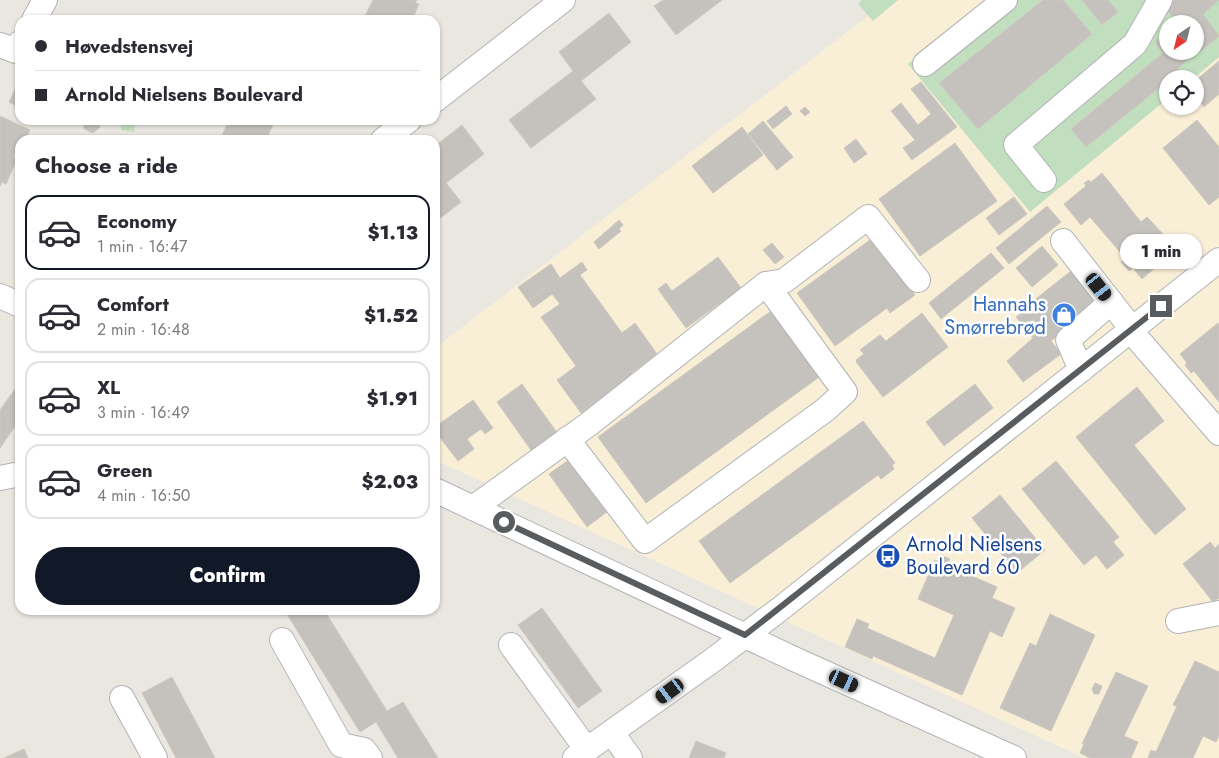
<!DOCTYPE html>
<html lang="en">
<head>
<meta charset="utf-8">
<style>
  body { margin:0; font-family:Jost,sans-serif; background:#f2f2f3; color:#2b2b33; height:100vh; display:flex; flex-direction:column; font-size:19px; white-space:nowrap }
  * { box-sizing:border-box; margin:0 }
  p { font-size:16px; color:#7c7c81 }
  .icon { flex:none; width:28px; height:28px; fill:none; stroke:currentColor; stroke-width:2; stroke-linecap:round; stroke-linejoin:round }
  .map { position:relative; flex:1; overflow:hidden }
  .sheet { position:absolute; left:15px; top:135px; width:425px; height:480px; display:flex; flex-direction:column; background:#fff; border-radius:15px; box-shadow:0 1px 4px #0004 }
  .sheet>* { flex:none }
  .banner { position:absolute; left:15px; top:15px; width:425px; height:110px; border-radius:15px; box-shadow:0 1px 4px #0004; display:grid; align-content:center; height:110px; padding:0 20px; background:#fff }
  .needle { width:32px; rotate:215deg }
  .fabs { position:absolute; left:1159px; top:15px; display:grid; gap:10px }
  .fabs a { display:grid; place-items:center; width:45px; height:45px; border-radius:50%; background:#fff; box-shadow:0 1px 4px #0004; font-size:25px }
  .end { position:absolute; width:22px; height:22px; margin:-11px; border:6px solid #595c5f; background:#fff; box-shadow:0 0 0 2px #fff }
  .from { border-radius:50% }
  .bubble { position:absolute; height:35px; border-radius:18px; background:#fff; box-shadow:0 1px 4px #0004; font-size:16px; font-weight:800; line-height:35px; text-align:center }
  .car { position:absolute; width:15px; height:30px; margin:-15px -8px; border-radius:6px; box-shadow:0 0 4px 1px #0007; background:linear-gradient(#222 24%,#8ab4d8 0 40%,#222 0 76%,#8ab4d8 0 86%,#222 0) }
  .banner b { display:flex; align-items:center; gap:18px; height:48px; font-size:19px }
  .banner b+b { border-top:1px solid #e1e1e2 }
  .banner i { width:12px; height:12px; background:#2b2b33 }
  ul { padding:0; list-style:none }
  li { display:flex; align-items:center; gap:15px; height:75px; margin:0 10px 8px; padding:0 10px; border:2px solid #e1e1e2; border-radius:15px }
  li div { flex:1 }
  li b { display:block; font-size:19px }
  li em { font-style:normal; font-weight:800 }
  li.active { border-color:#111827 }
  li>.icon { width:45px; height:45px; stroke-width:1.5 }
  h2 { padding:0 20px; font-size:22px; line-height:60px }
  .primary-button { display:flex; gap:10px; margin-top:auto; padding:10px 20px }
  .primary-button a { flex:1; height:58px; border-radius:30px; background:#111827; color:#fff; font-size:20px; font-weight:800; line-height:58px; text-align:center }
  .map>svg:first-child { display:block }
  .commercial { fill:#f9eed6; fill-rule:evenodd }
  .green { fill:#c1dfbf; fill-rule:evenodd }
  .building { fill:#c5c2bd; stroke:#cec8bf }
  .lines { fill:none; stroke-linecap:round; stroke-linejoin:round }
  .minor-casing { stroke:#b1b3b6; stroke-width:26 }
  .minor { stroke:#fff; stroke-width:24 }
  .route { stroke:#595c5f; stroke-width:6 }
  .labels { text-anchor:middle; stroke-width:5; stroke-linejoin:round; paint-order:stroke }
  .shop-label { font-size:20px; fill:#366cbe; stroke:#fff; text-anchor:end }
  .transit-label { font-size:20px; fill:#164399; stroke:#fff; text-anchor:start }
</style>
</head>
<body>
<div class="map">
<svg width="1219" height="758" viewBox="0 0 1219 758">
  <rect width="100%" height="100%" fill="#eae7e0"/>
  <path class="commercial" d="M889,0h330v758h-135l-649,-298v-112zM1168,24h27v27h-27zM1168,79h27v27h-27z"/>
  <g class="green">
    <polygon points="862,0 898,0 873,21 858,4"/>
    <path d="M986,0h233v57l-26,22h-25l-1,20 -137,113 -122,-148zM1168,24h27v27h-27z"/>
    <polygon points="121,120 143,120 135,123 134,132 121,130"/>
  </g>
  <g class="building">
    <polygon points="373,0 417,0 415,3 419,4 412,20 363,20"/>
    <polygon points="663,0 722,0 676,35 654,6"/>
    <polygon points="1043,0 1063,0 1092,34 978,129 939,83"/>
    <polygon points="1082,0 1108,0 1118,12 1102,25"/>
    <polygon points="1169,0 1219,0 1203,14 1219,36 1201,51 1195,46 1195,24 1178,24 1163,5"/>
    <polygon points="609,13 631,42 581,81 596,99 531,148 509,120 573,71 559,52"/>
    <polygon points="1168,32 1168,51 1190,51 1194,55 1178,68 1180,71 1086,147 1071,129 1163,53 1155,42"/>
    <polygon points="1219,61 1219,94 1204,107 1195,96 1195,81"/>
    <polygon points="19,81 20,82 20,108 9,102"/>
    <polygon points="921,82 957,127 912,160 903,148 915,140 891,111 901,103 918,125 931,114 911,89"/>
    <polygon points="786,106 792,114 773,129 767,121"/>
    <polygon points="805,107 810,112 805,116 800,111"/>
    <polygon points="0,116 30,130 25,140 20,140 13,157 17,159 6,184 2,182 0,186"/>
    <polygon points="83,120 99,120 100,127 93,133 84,129"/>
    <polygon points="229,120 275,120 266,140 220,140"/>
    <polygon points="1197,120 1219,147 1219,197 1209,205 1163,148"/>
    <polygon points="763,121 793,157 777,170 748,134"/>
    <polygon points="462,125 484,154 446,183 461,202 435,222 435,175 437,174 435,171 435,146"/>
    <polygon points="742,127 763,155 713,193 692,166"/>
    <polygon points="856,139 867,154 854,163 844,148"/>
    <polygon points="955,143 997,201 920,256 879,199"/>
    <polygon points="1102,173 1141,222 1147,217 1177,249 1142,279 1133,268 1129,271 1121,262 1126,259 1090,217 1081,225 1064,204 1086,186 1084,183 1089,180 1091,182"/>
    <polygon points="1014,197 1027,214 999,235 986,218"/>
    <polygon points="1047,206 1061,222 1009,264 996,248"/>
    <polygon points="619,220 623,225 619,229 621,231 599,249 594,242"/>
    <polygon points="874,237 915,295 890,313 887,308 835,346 797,293"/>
    <polygon points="772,243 784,257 775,264 763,250"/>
    <polygon points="1042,246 1058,265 1032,287 1016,268"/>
    <polygon points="991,253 1004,268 941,319 929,303"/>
    <polygon points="718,257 741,288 686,328 658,289 666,283 672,291"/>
    <polygon points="582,262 587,270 580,275 622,333 635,323 657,354 631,373 633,375 581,413 557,380 576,366 541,317 560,304 552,294 533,308 528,301"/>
    <polygon points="551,264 560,278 528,301 518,287"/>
    <polygon points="1076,267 1102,300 1051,341 1061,354 1023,382 1007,361 1033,338 1016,317 1025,310 1023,309"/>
    <polygon points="771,311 819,377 646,503 598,437"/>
    <polygon points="922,313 948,347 883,397 857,363 856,360 864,354 860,350 880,335 886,341"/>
    <polygon points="1218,323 1219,324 1219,402 1194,371 1191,373 1185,365 1187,363 1180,354"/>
    <polygon points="20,382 20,423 18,422 0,448 0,410"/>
    <polygon points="522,384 558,434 533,453 497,402"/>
    <polygon points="975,384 993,408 944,446 926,422"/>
    <polygon points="1137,387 1164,421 1134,445 1186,509 1155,535 1076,437"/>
    <polygon points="473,400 493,428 485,434 481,429 467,439 474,449 458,461 435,431 435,427"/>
    <polygon points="863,421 895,463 892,465 894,469 881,479 878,475 730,583 699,541"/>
    <polygon points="574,456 612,508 587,527 549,474"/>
    <polygon points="1056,461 1119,537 1113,542 1124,555 1107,569 1096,555 1084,565 1022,489"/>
    <polygon points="1000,495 1045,550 1017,573 972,518"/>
    <polygon points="1210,542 1215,548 1219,544 1219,598 1213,602 1183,564"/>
    <polygon points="941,555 950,559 947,565 997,587 992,598 1015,608 1002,637 990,631 962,695 873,656 872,659 845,647 857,619 869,624 867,628 935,658 954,615 918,599 935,560 938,561"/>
    <polygon points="542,608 602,691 578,708 518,625"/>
    <polygon points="286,610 324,610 387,711 403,702 438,758 398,758 376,722 360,732 285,611"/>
    <polygon points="1050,614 1095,635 1051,731 1000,708 1030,643 1036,646"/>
    <polygon points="1195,661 1219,672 1219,736 1216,742 1203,736 1193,758 1148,758 1151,750 1156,752 1177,706 1173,705"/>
    <polygon points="1116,672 1148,686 1124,736 1138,742 1131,758 1090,758 1080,753 1084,744 1082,744"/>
    <polygon points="172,677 215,758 176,758 142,693"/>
    <polygon points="1095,683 1102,686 1099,694 1094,694 1092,689"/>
    <polygon points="696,741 726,753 724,758 689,758"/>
    <polygon points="24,749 28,758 4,758"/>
  </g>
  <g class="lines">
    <defs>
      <g id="minor">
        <polyline points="34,20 45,0"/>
        <polyline points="0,45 16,51 20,43"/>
        <polyline points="925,64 1005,0"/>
        <polyline points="435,100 563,0"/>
        <polyline points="383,140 409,120"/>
        <polyline points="1044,180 1016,145 1135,44 1160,0"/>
        <polyline points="1063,241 1132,329"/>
        <polyline points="0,296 20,305"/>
        <polyline points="1130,330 1219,433"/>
        <polyline points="1081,370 1068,340 1111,302"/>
        <polyline points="567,439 645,541 825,410 845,392 766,284"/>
        <polyline points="0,478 20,474"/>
        <polyline points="435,490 792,658 1014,758"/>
        <polyline points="473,508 589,424 766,284 784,281 868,217 918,280"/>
        <polyline points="1178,621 1219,613"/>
        <polyline points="282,640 341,745 364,750 370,758"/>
        <polyline points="511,645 587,750"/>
        <polyline points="122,698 155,758"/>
        <polyline points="612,733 630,758"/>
        <polyline points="575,758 713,660 780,609 1219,260"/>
      </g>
    </defs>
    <use href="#minor" class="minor-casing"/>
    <use href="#minor" class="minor"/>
  </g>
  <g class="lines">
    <polyline class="route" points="504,522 745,635 1161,306"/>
  </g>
  <defs>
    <symbol id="shop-disc" viewBox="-11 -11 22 22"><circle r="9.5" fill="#3f7fe0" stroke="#fff"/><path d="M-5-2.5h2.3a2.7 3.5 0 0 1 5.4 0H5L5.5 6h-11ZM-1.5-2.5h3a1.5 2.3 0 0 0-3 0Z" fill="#fff"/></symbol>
    <symbol id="bus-disc" viewBox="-11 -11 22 22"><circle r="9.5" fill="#1a4fb4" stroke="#fff"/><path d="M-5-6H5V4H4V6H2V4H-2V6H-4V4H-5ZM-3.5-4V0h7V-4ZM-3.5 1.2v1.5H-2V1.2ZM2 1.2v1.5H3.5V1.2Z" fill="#fff"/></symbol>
  </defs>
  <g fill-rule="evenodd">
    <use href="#shop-disc" x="1050" y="301" width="28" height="28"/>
    <use href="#bus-disc" x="874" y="542" width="28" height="28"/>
  </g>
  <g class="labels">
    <g class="shop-label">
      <text x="1046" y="311">Hannahs<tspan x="1046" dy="23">Smørrebrød</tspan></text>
    </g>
    <g class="transit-label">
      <text x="906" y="551">Arnold Nielsens<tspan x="906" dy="23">Boulevard 60</tspan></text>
    </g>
  </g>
</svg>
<div class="fabs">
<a><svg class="needle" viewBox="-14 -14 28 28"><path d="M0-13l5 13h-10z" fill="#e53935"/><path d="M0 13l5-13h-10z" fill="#7c7c81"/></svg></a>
<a><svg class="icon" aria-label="locate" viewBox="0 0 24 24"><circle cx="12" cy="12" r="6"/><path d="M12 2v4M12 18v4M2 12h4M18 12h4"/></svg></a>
</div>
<i class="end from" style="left:504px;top:522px"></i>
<i class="end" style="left:1161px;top:306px"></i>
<div class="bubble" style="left:1120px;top:234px;width:82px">1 min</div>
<i class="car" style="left:1099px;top:287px;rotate:141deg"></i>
<i class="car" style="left:844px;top:681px;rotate:115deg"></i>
<i class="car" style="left:670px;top:691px;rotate:234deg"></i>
<div class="banner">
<b><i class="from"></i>Høvedstensvej</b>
<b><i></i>Arnold Nielsens Boulevard</b>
</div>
<section class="sheet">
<h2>Choose a ride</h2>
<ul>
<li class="active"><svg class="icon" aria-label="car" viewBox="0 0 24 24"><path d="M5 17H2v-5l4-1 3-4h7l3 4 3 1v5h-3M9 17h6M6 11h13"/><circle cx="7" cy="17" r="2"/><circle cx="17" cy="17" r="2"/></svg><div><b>Economy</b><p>1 min · 16:47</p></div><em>$1.13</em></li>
<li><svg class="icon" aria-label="car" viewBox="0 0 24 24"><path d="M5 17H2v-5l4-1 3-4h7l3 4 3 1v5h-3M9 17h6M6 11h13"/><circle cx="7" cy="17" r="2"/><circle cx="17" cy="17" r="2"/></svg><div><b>Comfort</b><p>2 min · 16:48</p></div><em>$1.52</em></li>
<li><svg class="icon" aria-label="car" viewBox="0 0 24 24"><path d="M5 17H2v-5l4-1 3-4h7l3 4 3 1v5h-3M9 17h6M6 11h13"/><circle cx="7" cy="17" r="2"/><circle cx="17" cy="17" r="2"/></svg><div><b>XL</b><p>3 min · 16:49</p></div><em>$1.91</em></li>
<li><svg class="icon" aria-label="car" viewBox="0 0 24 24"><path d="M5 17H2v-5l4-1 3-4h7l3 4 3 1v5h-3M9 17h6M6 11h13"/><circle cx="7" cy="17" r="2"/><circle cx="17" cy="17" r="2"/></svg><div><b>Green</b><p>4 min · 16:50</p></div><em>$2.03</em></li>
</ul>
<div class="primary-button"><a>Confirm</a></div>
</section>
</div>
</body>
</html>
